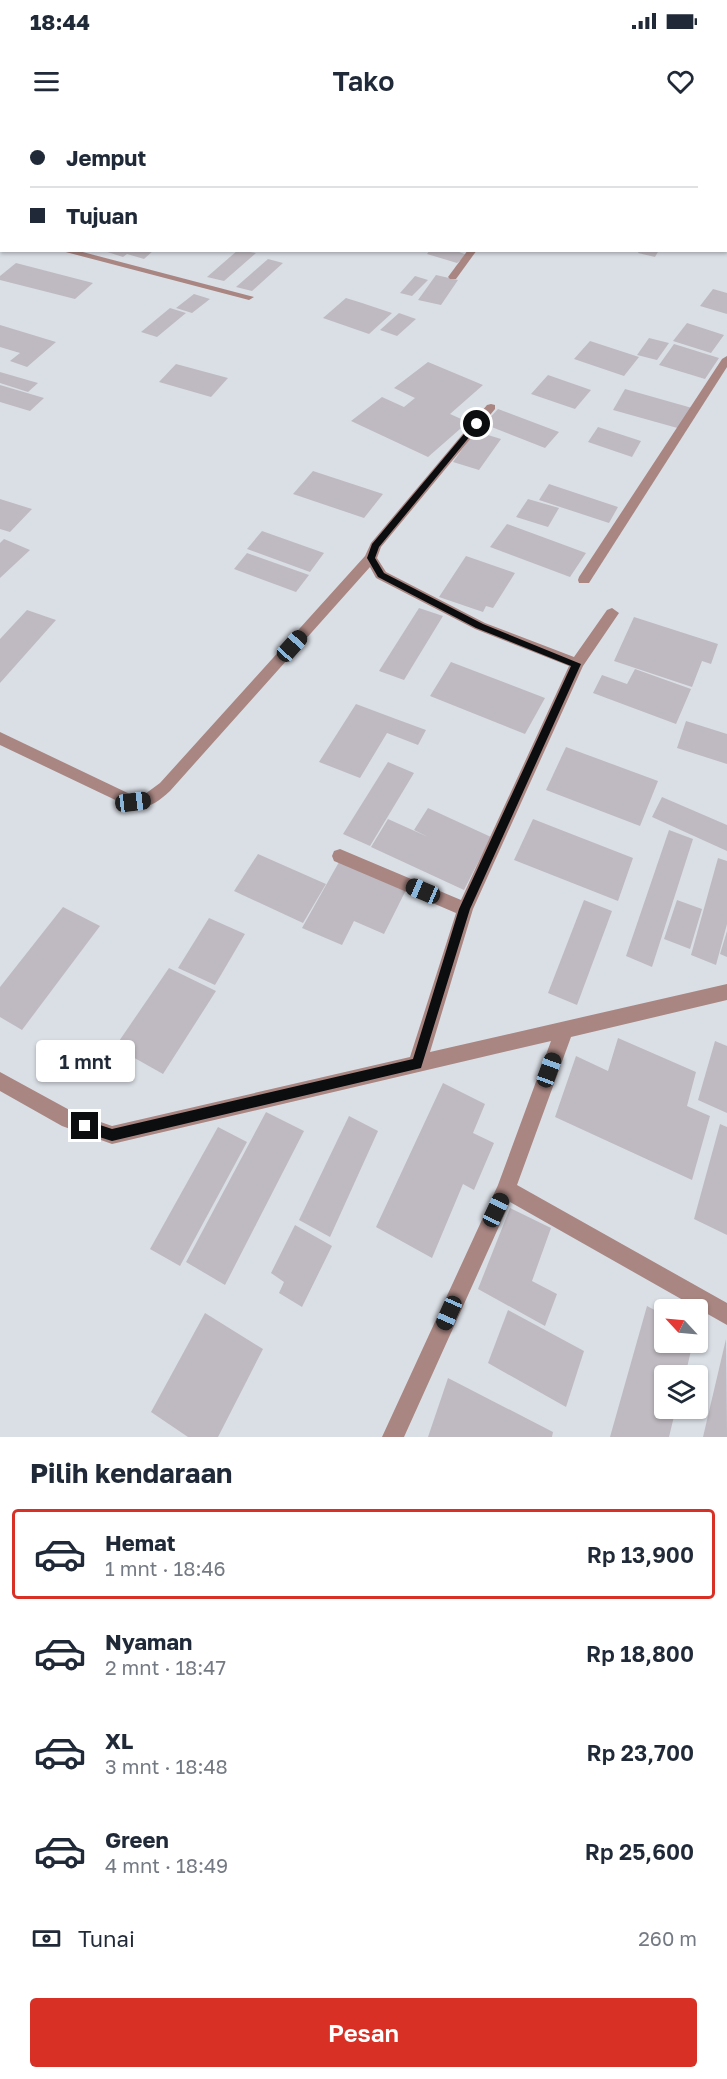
<!DOCTYPE html>
<html lang="id">
<head>
<meta charset="utf-8">
<style>
  body { margin:0; font-family:"Golos Text",sans-serif; background:#f2f2f3; color:#1f2937; height:100vh; display:flex; flex-direction:column; font-size:22px; white-space:nowrap }
  * { box-sizing:border-box; margin:0 }
  p { font-size:20px; color:#747a83 }
  .icon { flex:none; width:33px; height:33px; fill:none; stroke:currentColor; stroke-width:2; stroke-linecap:round; stroke-linejoin:round }
  .map { position:relative; height:1317px; overflow:hidden }
  .details { display:flex; flex-direction:column; background:#fff; flex:1 }
  .details>* { flex:none }
  .banner { position:absolute; left:0px; top:0px; width:728px; height:132px; box-shadow:0 2px 4px #0004; display:grid; align-content:center; height:132px; padding:0 30px; background:#fff }
  .needle { width:39px; rotate:296deg }
  .controls { position:absolute; left:654px; top:1179px; display:grid; gap:12px }
  .controls a { display:grid; place-items:center; width:54px; height:54px; border-radius:6px; background:#fff; box-shadow:0 2px 4px #0004; font-size:30px }
  .end { position:absolute; width:27px; height:27px; margin:-14px; border:8px solid #0c0d0f; background:#fff; box-shadow:0 0 0 3px #fff }
  .from { border-radius:50% }
  .bubble { position:absolute; height:42px; border-radius:6px; background:#fff; box-shadow:0 2px 4px #0004; font-size:20px; font-weight:600; line-height:42px; text-align:center }
  .car { position:absolute; width:18px; height:36px; margin:-18px -9px; border-radius:8px; box-shadow:0 0 4px 2px #0007; background:linear-gradient(#222 24%,#8ab4d8 0 40%,#222 0 76%,#8ab4d8 0 86%,#222 0) }
  .banner b { display:flex; align-items:center; gap:21px; height:57px; font-size:22px }
  .banner b+b { border-top:2px solid #e0e1e3 }
  .banner i { width:15px; height:15px; background:#1f2937 }
  ul { padding:0; list-style:none }
  li { display:flex; align-items:center; gap:18px; height:90px; margin:0 12px 9px; padding:0 18px; border:3px solid transparent; border-radius:6px }
  li div { flex:1 }
  li b { display:block; font-size:22px }
  li em { font-style:normal; font-weight:600 }
  li.selected { border-color:#d93025 }
  li>.icon { width:54px; height:54px; stroke-width:1.5 }
  h2 { padding:0 30px; font-size:27px; line-height:72px }
  .pay { display:flex; align-items:center; gap:15px; height:66px; padding:0 30px; font-size:22px }
  .pay p { margin-inline-start:auto }
  .button { display:flex; gap:12px; margin-top:auto; padding:12px 30px }
  .button a { flex:1; height:69px; border-radius:6px; background:#d93025; color:#fff; font-size:24px; font-weight:600; line-height:69px; text-align:center }
  .status { display:flex; justify-content:space-between; align-items:center; height:42px; padding:0 30px; background:#fff; direction:ltr }
  .status svg { height:16px; fill:currentColor }
  header { display:flex; justify-content:space-between; align-items:center; height:78px; padding:0 30px; background:#fff; font-size:27px; font-weight:600 }
  .map>svg:first-child { display:block }
  .building { fill:#bfbac1 }
  .lines { fill:none; stroke-linecap:round; stroke-linejoin:round }
  .minor { fill:#a98682; fill-rule:evenodd }
  .major { fill:#773d38; fill-rule:evenodd }
  .route { fill:#0c0d0f }
</style>
</head>
<body>
<div class="status"><b>18:44</b><svg viewBox="0 0 49 12"><path d="M0 12V9h3v3zM5 12V6h3v6zM10 12V3h3v9zM15 12V0h3v12zM26 1h20v11H26zM47 4h2v5h-2z"/></svg></div>
<header><svg class="icon" aria-label="menu" viewBox="0 0 24 24"><path d="M4 6h16M4 12h16M4 18h16"/></svg>Tako<svg class="icon" aria-label="heart" viewBox="0 0 24 24"><path d="M12 20l-8-8c-3-5 5-10 8-4 3-6 11-1 8 4z"/></svg></header>
<div class="map">
<svg width="727" height="1317" viewBox="0 0 727 1317">
  <rect width="100%" height="100%" fill="#dadfe6"/>
  <g class="building">
    <polygon points="101,130 154,130 144,139 127,134 123,137"/>
    <polygon points="238,130 256,133 224,161 207,157"/>
    <polygon points="430,130 454,130 467,135 457,143 427,134"/>
    <polygon points="640,130 659,130 655,137 638,133"/>
    <polygon points="268,139 283,143 252,171 236,167"/>
    <polygon points="16,143 93,163 75,179 0,160 0,156"/>
    <polygon points="436,155 458,160 441,185 418,180"/>
    <polygon points="415,156 428,160 412,176 400,173"/>
    <polygon points="713,169 727,173 727,194 700,186"/>
    <polygon points="194,174 210,179 192,193 176,188"/>
    <polygon points="346,178 362,183 392,193 369,214 323,198"/>
    <polygon points="170,188 186,193 157,217 141,212"/>
    <polygon points="399,193 416,199 397,216 380,210"/>
    <polygon points="687,203 724,215 711,233 673,221"/>
    <polygon points="0,205 56,222 27,247 10,241 20,233 0,227"/>
    <polygon points="649,218 669,223 657,240 637,235"/>
    <polygon points="590,221 639,237 624,256 574,239"/>
    <polygon points="674,224 719,238 705,259 659,245"/>
    <polygon points="428,242 483,265 450,294 468,302 428,337 351,301 382,277 404,287 415,278 394,268"/>
    <polygon points="176,244 228,258 211,277 159,262"/>
    <polygon points="0,252 38,263 28,272 0,263"/>
    <polygon points="548,255 591,270 575,289 531,274"/>
    <polygon points="0,265 44,278 30,291 0,282"/>
    <polygon points="625,269 692,288 681,309 613,290"/>
    <polygon points="498,289 559,312 545,328 484,304"/>
    <polygon points="598,307 641,321 632,337 588,322"/>
    <polygon points="475,311 501,319 479,350 453,342"/>
    <polygon points="313,351 383,374 364,398 293,374"/>
    <polygon points="549,364 618,387 609,403 539,380"/>
    <polygon points="0,379 32,389 10,412 0,409"/>
    <polygon points="528,379 559,388 548,407 516,397"/>
    <polygon points="507,404 586,433 570,457 490,427"/>
    <polygon points="262,411 324,433 310,452 247,429"/>
    <polygon points="4,419 30,430 0,458 0,423"/>
    <polygon points="247,433 309,455 296,472 234,449"/>
    <polygon points="466,436 515,453 493,488 486,486 483,492 439,477"/>
    <polygon points="419,488 443,496 404,560 379,551"/>
    <polygon points="27,490 56,500 0,563 0,519"/>
    <polygon points="634,497 718,524 711,544 702,541 692,567 614,541"/>
    <polygon points="451,542 545,578 525,614 430,576"/>
    <polygon points="635,549 691,569 676,604 593,573 602,555 627,564"/>
    <polygon points="356,584 396,599 426,610 418,625 387,613 360,658 319,642"/>
    <polygon points="686,601 727,614 727,644 677,628"/>
    <polygon points="566,627 658,661 640,706 546,670"/>
    <polygon points="388,642 414,653 370,726 343,714"/>
    <polygon points="662,677 727,705 727,731 652,697"/>
    <polygon points="428,688 491,717 464,770 371,727 388,699 428,717 414,710"/>
    <polygon points="533,699 633,738 618,781 514,740"/>
    <polygon points="669,710 693,719 652,847 626,836"/>
    <polygon points="258,734 326,764 303,803 234,771"/>
    <polygon points="718,738 727,741 727,804 716,845 691,835"/>
    <polygon points="339,742 406,770 384,814 354,801 342,825 302,808"/>
    <polygon points="584,780 612,791 577,885 548,873"/>
    <polygon points="677,780 702,789 690,829 664,819"/>
    <polygon points="63,787 100,806 22,910 0,897 0,867"/>
    <polygon points="209,798 245,814 215,865 178,848"/>
    <polygon points="727,811 727,837 720,834"/>
    <polygon points="169,848 216,871 163,954 115,927"/>
    <polygon points="618,918 696,952 687,986 710,996 692,1060 555,997 576,936 608,951"/>
    <polygon points="715,921 727,926 727,993 698,980"/>
    <polygon points="443,963 485,984 473,1013 494,1023 474,1070 463,1064 432,1138 376,1107"/>
    <polygon points="266,992 304,1011 225,1165 186,1142"/>
    <polygon points="349,996 378,1011 330,1117 299,1100"/>
    <polygon points="720,1004 727,1007 727,1115 694,1099"/>
    <polygon points="218,1007 247,1022 180,1146 150,1129"/>
    <polygon points="510,1088 551,1108 532,1161 557,1174 545,1206 478,1169"/>
    <polygon points="295,1105 332,1126 302,1187 279,1173 284,1162 271,1153"/>
    <polygon points="647,1186 664,1195 664,1222 693,1222 685,1256 664,1256 664,1288 676,1288 669,1317 610,1317"/>
    <polygon points="508,1190 584,1231 566,1287 488,1243"/>
    <polygon points="205,1193 263,1229 218,1317 188,1317 151,1292"/>
    <polygon points="726,1219 727,1317 703,1317"/>
    <polygon points="448,1258 553,1312 552,1317 428,1317"/>
  </g>
  <g class="lines">
    <g class="minor">
      <polygon points="103,0 111,0 101,2"/>
      <polygon points="633,0 641,0 631,2"/>
      <polygon points="0,40 2,41 2,46 0,46"/>
      <polygon points="0,72 2,72 0,79"/>
      <polygon points="0,110 2,111 2,117 0,116"/>
      <polygon points="58,130 75,130 254,177 249,180"/>
      <polygon points="468,130 477,130 456,159 450,159 448,157"/>
      <polygon points="727,236 727,247 589,463 579,463 578,460 579,457 722,239"/>
      <path d="M491,284l4,1v4l-114,138 -4,11 9,14 99,51 89,34 33,-47 5,-2 7,5 -36,53 -110,243 -43,143 297,-68v16l-156,37 -54,148 210,118v22l-217,-123 -106,235h-22l116,-252 53,-144 -439,103 -50,-18 -62,-35v-19l75,41 37,13 298,-69 46,-144 -122,-52 -2,-5 2,-5 6,-2 121,51 108,-234 -94,-37 -99,-51 -6,-11 -200,224c-12,11 -25,21 -42,15l-128,-61v-13l134,64 11,-2 15,-11 205,-227 6,-13 116,-138z"/>
    </g>
    <g class="major">
      <polygon points="341,0 349,0 351,2 342,2"/>
      <rect x="726" y="83" width="1" height="6"/>
    </g>
  </g>
  <polygon class="route" points="474,302 480,304 379,427 375,438 384,453 483,504 581,544 470,789 421,948 112,1021 80,1011 79,1006 85,1000 112,1009 413,939 459,789 571,546 476,508 378,457 367,438 372,424"/>
</svg>
<div class="controls">
<a><svg class="needle" viewBox="-14 -14 28 28"><path d="M0-13l5 13h-10z" fill="#e53935"/><path d="M0 13l5-13h-10z" fill="#747a83"/></svg></a>
<a><svg class="icon" aria-label="layers" viewBox="0 0 24 24"><path d="M12 4l9 5-9 5-9-5zM3 14l9 5 9-5"/></svg></a>
</div>
<i class="end from" style="left:477px;top:304px"></i>
<i class="end" style="left:85px;top:1006px"></i>
<div class="bubble" style="left:36px;top:920px;width:99px">1 mnt</div>
<i class="car" style="left:292px;top:526px;rotate:42deg"></i>
<i class="car" style="left:133px;top:682px;rotate:83deg"></i>
<i class="car" style="left:423px;top:771px;rotate:293deg"></i>
<i class="car" style="left:549px;top:950px;rotate:20deg"></i>
<i class="car" style="left:496px;top:1090px;rotate:25deg"></i>
<i class="car" style="left:449px;top:1193px;rotate:204deg"></i>
<div class="banner">
<b><i class="from"></i>Jemput</b>
<b><i></i>Tujuan</b>
</div>
</div>
<section class="details">
<h2>Pilih kendaraan</h2>
<ul>
<li class="selected"><svg class="icon" aria-label="car" viewBox="0 0 24 24"><path d="M5 17H2v-5l4-1 3-4h7l3 4 3 1v5h-3M9 17h6M6 11h13"/><circle cx="7" cy="17" r="2"/><circle cx="17" cy="17" r="2"/></svg><div><b>Hemat</b><p>1 mnt · 18:46</p></div><em>Rp 13,900</em></li>
<li><svg class="icon" aria-label="car" viewBox="0 0 24 24"><path d="M5 17H2v-5l4-1 3-4h7l3 4 3 1v5h-3M9 17h6M6 11h13"/><circle cx="7" cy="17" r="2"/><circle cx="17" cy="17" r="2"/></svg><div><b>Nyaman</b><p>2 mnt · 18:47</p></div><em>Rp 18,800</em></li>
<li><svg class="icon" aria-label="car" viewBox="0 0 24 24"><path d="M5 17H2v-5l4-1 3-4h7l3 4 3 1v5h-3M9 17h6M6 11h13"/><circle cx="7" cy="17" r="2"/><circle cx="17" cy="17" r="2"/></svg><div><b>XL</b><p>3 mnt · 18:48</p></div><em>Rp 23,700</em></li>
<li><svg class="icon" aria-label="car" viewBox="0 0 24 24"><path d="M5 17H2v-5l4-1 3-4h7l3 4 3 1v5h-3M9 17h6M6 11h13"/><circle cx="7" cy="17" r="2"/><circle cx="17" cy="17" r="2"/></svg><div><b>Green</b><p>4 mnt · 18:49</p></div><em>Rp 25,600</em></li>
</ul>
<div class="pay"><svg class="icon" aria-label="cash" viewBox="0 0 24 24"><path d="M3 7h18v10H3z"/><circle cx="12" cy="12" r="2"/></svg>Tunai<p>260 m</p></div>
<div class="button"><a>Pesan</a></div>
</section>
</body>
</html>
